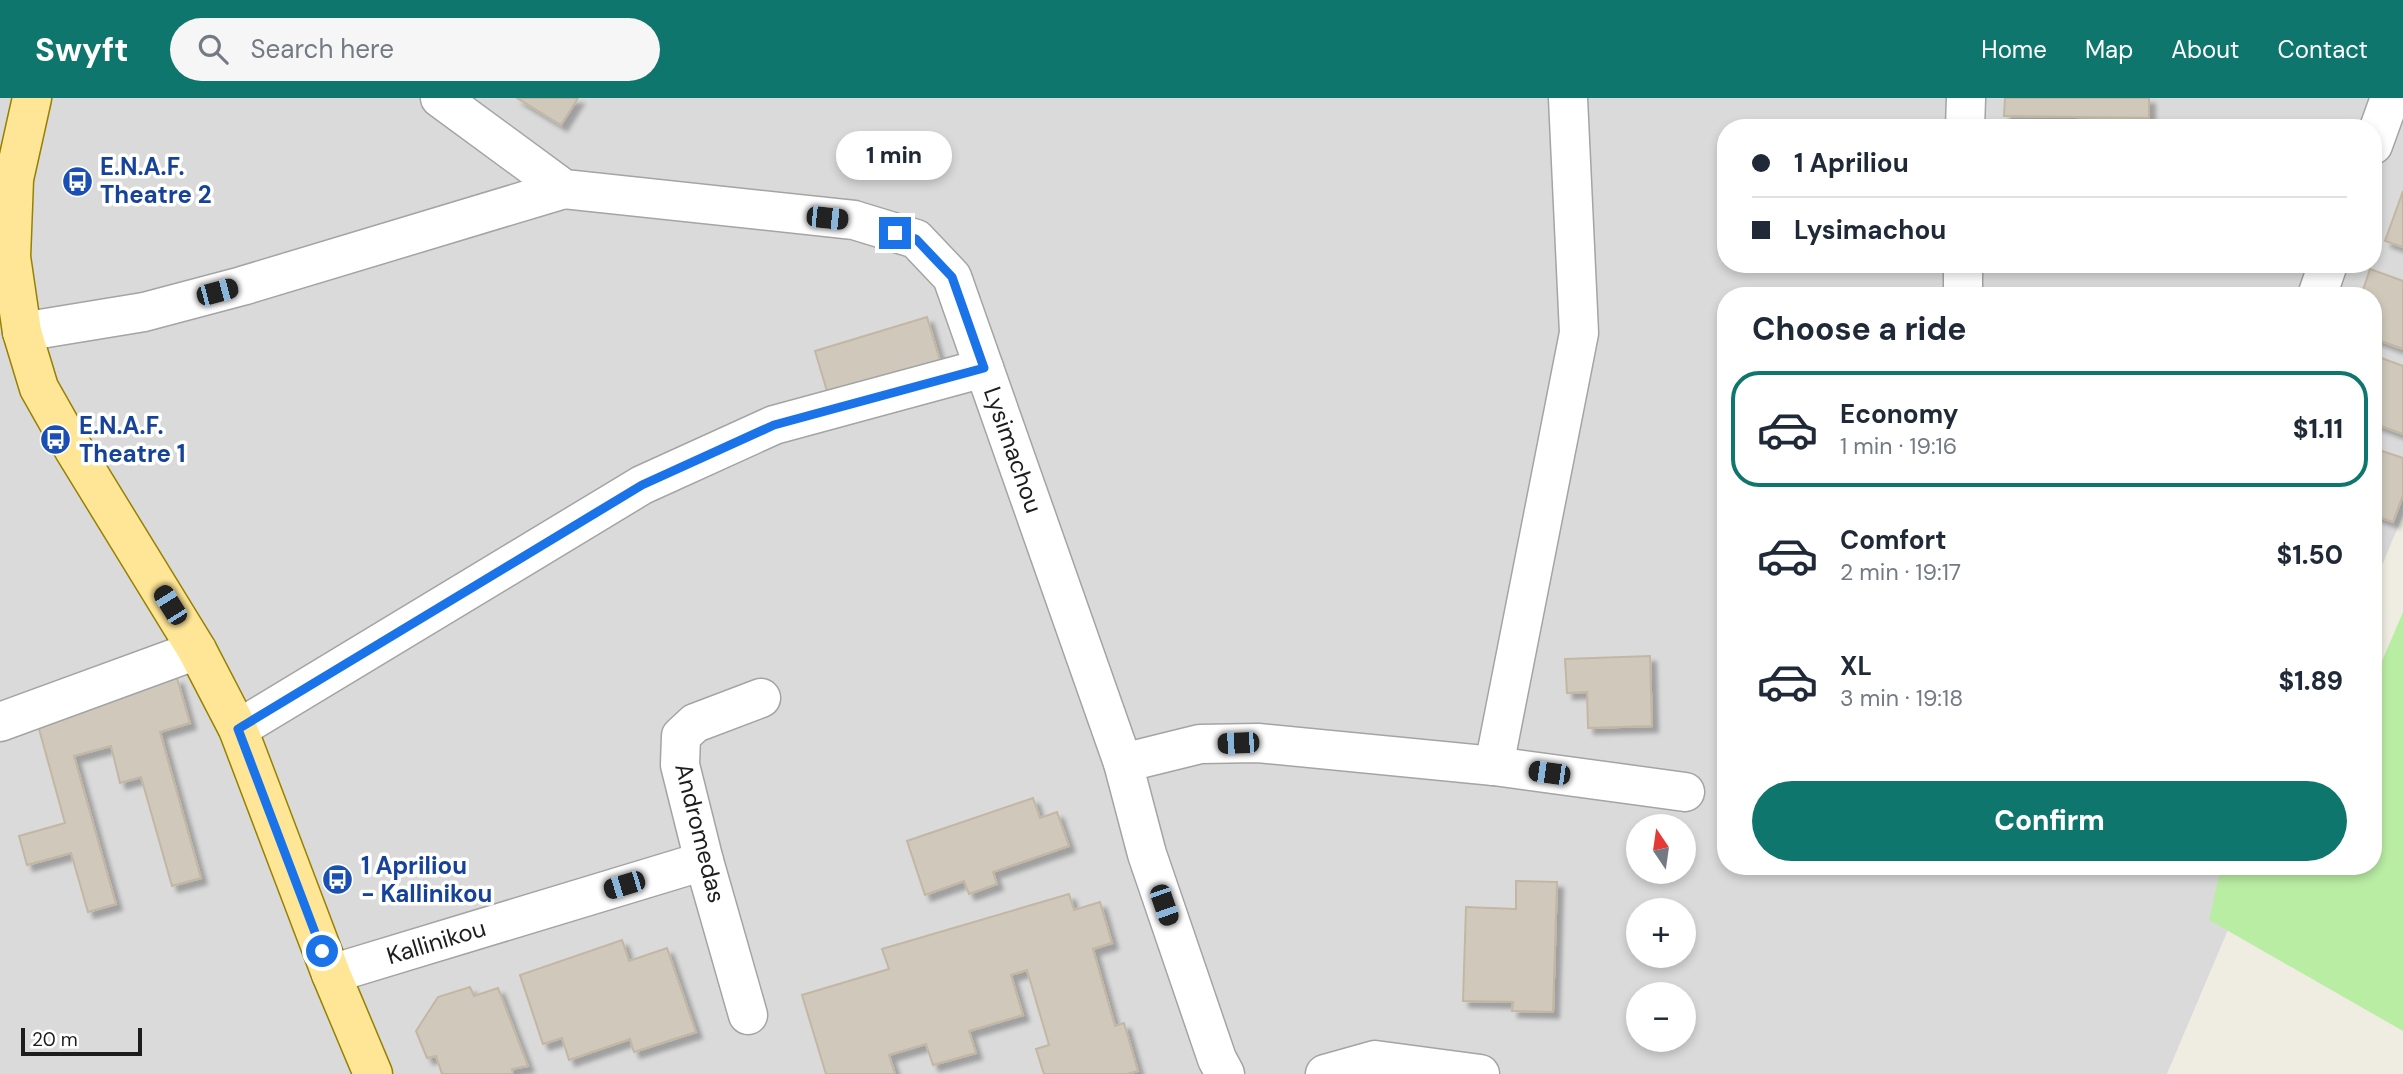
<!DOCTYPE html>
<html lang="en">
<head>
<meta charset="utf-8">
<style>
  body { margin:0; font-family:"DM Sans",sans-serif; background:#f6f6f7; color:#1f2937; height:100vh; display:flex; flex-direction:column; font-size:26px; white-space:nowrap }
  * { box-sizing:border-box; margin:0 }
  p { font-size:23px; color:#747a83 }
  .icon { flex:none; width:38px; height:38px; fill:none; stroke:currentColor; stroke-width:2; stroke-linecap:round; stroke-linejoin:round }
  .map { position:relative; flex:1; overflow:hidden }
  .side { position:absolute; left:1717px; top:189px; width:665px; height:588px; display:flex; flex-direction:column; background:#fff; border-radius:28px; box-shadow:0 4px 10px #0003 }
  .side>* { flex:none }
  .top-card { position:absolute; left:1717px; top:21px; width:665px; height:154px; border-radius:28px; box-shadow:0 4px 10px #0003; display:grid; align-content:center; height:154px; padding:0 35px; background:#fff }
  .needle { width:46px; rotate:347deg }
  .fabs { position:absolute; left:1626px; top:716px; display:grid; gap:14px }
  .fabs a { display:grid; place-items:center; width:70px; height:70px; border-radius:50%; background:#fff; box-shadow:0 4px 10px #0003; font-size:35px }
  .scale { position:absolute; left:21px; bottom:18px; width:121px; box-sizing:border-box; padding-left:7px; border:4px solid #1d1d1d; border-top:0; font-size:19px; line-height:24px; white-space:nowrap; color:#1d1d1d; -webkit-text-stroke:5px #fff; paint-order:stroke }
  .end { position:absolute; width:32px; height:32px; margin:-16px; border:9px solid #1a73e8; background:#fff; box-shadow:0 0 0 4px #fff }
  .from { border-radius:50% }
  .bubble { position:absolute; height:49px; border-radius:24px; background:#fff; box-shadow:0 4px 10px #0003; font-size:23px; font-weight:800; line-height:49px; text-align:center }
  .car { position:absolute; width:21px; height:42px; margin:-21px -10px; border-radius:9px; box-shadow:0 0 5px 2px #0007; background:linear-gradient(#222 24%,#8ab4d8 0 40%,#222 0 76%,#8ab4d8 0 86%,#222 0) }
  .top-card b { display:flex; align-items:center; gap:24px; height:66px; font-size:26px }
  .top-card b+b { border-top:2px solid #e0e1e3 }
  .top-card i { width:18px; height:18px; background:#1f2937 }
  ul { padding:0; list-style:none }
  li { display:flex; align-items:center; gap:21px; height:116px; margin:0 14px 10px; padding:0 21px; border:4px solid transparent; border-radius:28px }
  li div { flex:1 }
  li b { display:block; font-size:26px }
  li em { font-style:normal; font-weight:800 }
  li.active { border-color:#0f766e }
  li>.icon { width:63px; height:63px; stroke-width:1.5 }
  h2 { padding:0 35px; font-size:32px; line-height:84px }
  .button { display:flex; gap:14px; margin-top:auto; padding:14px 35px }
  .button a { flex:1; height:80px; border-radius:42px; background:#0f766e; color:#fff; font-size:28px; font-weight:800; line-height:80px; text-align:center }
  header { display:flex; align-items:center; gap:42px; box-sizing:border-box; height:98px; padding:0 35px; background:#0f766e; color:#fff }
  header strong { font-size:33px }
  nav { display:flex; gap:38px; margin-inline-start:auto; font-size:24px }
  .search { width:490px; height:63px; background:#f6f6f7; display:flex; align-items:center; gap:18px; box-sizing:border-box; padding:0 24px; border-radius:38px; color:#747a83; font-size:26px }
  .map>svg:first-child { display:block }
  .residential { fill:#dbdada; fill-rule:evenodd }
  .grass { fill:#baeda4 }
  .building { fill:#cfc8bb; stroke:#c2b7a3; stroke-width:2; filter:url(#shadow) }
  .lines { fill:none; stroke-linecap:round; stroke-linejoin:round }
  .minor-casing { stroke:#a4a4a4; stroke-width:41 }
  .major-casing { stroke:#968100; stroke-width:41 }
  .minor { stroke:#fff; stroke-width:38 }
  .major { stroke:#ffe697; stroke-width:38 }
  .route { stroke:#1a73e8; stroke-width:9 }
  .labels { text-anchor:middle; stroke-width:7; stroke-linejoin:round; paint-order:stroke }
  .transit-label { font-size:24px; font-weight:bold; fill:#164399; stroke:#fff; text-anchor:start }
  .street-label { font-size:24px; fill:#1d1d1d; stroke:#fff }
</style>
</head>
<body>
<header>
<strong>Swyft</strong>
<div class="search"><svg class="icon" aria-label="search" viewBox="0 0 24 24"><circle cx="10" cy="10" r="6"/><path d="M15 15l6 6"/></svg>Search here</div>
<nav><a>Home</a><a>Map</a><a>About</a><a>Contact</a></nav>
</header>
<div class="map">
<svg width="2403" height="976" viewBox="0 0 2403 976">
  <defs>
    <filter id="shadow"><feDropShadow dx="6" dy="6" stdDeviation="2" flood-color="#0004"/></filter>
  </defs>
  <rect width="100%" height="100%" fill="#efede2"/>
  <path class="residential" d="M0,0h2403v417l-30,72v-291h-647v570h529l-88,208h-2167zM1726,30h647v136h-647zM1638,728h46v46h-46zM1638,812h46v46h-46zM1638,896h46v46h-46z"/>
  <polygon class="grass" points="2403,514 2403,933 2209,822 2221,768 2373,768 2373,584"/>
  <g class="building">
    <polygon points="517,0 578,0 561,27"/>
    <polygon points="2005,0 2149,0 2149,20 2004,18"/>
    <polygon points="2403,93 2403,149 2385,143"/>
    <polygon points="2370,171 2403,183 2403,251 2373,240 2373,198 2361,198"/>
    <polygon points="927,219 942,269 830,303 815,253"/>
    <polygon points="2373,257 2403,268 2403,336 2373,325"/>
    <polygon points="2373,350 2403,360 2403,397 2393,424 2373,417"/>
    <polygon points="1650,558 1652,628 1588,630 1587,594 1567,595 1565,561"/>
    <polygon points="177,580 190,625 160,634 201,780 172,788 141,679 120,685 111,648 74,658 116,806 88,814 71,755 27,767 19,738 65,725 36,620"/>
    <polygon points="1033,700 1040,720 1057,714 1069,748 993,774 997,786 969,796 964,783 925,797 907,743"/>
    <polygon points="1516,783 1557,784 1553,914 1512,913 1513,904 1463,903 1466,809 1516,811"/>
    <polygon points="1069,796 1074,812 1100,804 1112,845 1093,851 1115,928 1124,925 1138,973 1127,976 1044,976 1036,951 1049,947 1027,872 1011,877 1023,917 969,933 976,955 933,967 926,946 889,957 895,976 826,976 802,897 889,871 882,851"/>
    <polygon points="622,842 629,863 667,850 696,934 634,954 630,941 569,962 562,940 543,946 520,877"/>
    <polygon points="470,889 474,898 498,890 528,968 512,971 513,976 442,976 436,958 427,960 416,933 438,899"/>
  </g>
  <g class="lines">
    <defs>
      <g id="minor">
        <path id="s1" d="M440,0l124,91 290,31 62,19 36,38 171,486 24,91 70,205 8,15"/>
        <polyline points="1965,30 1966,0"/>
        <polyline points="2373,47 2390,0"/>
        <polyline points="1963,198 1963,166"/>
        <polyline points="2317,198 2328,166"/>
        <polyline points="22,234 144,214 242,188 564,91"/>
        <polyline points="0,624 197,552"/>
        <polyline points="238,631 642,387 774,327 984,270"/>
        <polyline points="1123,665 1200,646 1258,645 1494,668 1685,694"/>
        <polyline points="1494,668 1579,235 1568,0"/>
        <path id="s2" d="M331,876l373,-113"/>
        <polyline points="748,917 704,763 680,667 681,638 695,625 761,600"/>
        <polyline points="1325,976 1375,962 1480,976"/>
      </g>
      <polyline id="major" points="32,0 14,81 11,159 22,234 39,290 73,350 197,552 238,631 331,876 373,976"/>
    </defs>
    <use href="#minor" class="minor-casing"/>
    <use href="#major" class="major-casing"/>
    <use href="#minor" class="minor"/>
    <use href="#major" class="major"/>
  </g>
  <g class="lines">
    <polyline class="route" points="322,853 238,631 642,387 774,327 984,270 952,179 916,141 895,135"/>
  </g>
  <defs>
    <symbol id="bus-disc" viewBox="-11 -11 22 22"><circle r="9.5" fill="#1a4fb4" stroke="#fff"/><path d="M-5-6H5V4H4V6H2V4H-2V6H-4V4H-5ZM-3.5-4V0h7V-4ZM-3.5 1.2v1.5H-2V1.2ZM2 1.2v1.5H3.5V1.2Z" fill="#fff"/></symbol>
  </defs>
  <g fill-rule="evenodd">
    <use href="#bus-disc" x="60" y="66" width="35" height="35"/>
    <use href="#bus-disc" x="38" y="324" width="35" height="35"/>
    <use href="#bus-disc" x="320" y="764" width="35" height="35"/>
  </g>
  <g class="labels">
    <g class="transit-label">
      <text x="100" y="77">E.N.A.F.<tspan x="100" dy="28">Theatre 2</tspan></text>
      <text x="79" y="336">E.N.A.F.<tspan x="79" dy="28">Theatre 1</tspan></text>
      <text x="361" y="776">1 Apriliou<tspan x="361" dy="28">- Kallinikou</tspan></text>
    </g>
    <g class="street-label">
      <text dy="8" stroke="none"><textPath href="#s1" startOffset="746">Lysimachou</textPath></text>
      <text transform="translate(700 735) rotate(76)" y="8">Andromedas</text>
      <text dy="8" stroke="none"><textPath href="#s2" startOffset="110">Kallinikou</textPath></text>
    </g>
  </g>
</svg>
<div class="fabs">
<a><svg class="needle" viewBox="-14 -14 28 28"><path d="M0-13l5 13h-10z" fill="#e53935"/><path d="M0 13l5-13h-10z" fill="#747a83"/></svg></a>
<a>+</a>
<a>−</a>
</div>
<div class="scale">20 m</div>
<i class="end from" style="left:322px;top:853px"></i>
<i class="end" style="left:895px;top:135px"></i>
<div class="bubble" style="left:836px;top:33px;width:116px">1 min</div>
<i class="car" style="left:827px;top:120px;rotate:96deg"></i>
<i class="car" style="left:217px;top:194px;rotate:75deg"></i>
<i class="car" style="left:170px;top:507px;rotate:328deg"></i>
<i class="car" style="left:1238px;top:645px;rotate:268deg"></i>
<i class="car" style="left:1549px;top:675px;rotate:278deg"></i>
<i class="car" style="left:624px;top:787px;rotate:253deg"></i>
<i class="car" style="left:1164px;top:807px;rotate:161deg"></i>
<div class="top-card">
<b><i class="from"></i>1 Apriliou</b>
<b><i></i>Lysimachou</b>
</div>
<section class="side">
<h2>Choose a ride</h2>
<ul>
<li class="active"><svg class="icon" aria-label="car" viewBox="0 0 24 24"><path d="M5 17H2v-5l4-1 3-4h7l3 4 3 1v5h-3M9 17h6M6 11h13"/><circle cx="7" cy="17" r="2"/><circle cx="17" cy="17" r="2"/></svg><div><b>Economy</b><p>1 min · 19:16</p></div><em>$1.11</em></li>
<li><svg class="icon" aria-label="car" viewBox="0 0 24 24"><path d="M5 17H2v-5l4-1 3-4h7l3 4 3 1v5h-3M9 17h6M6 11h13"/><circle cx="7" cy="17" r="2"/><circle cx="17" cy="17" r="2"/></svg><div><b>Comfort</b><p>2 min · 19:17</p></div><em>$1.50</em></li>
<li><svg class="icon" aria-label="car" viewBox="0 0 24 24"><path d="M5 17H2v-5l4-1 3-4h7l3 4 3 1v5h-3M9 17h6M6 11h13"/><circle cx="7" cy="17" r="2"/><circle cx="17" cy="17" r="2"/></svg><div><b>XL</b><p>3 min · 19:18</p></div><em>$1.89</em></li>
</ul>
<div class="button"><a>Confirm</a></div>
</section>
</div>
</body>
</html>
